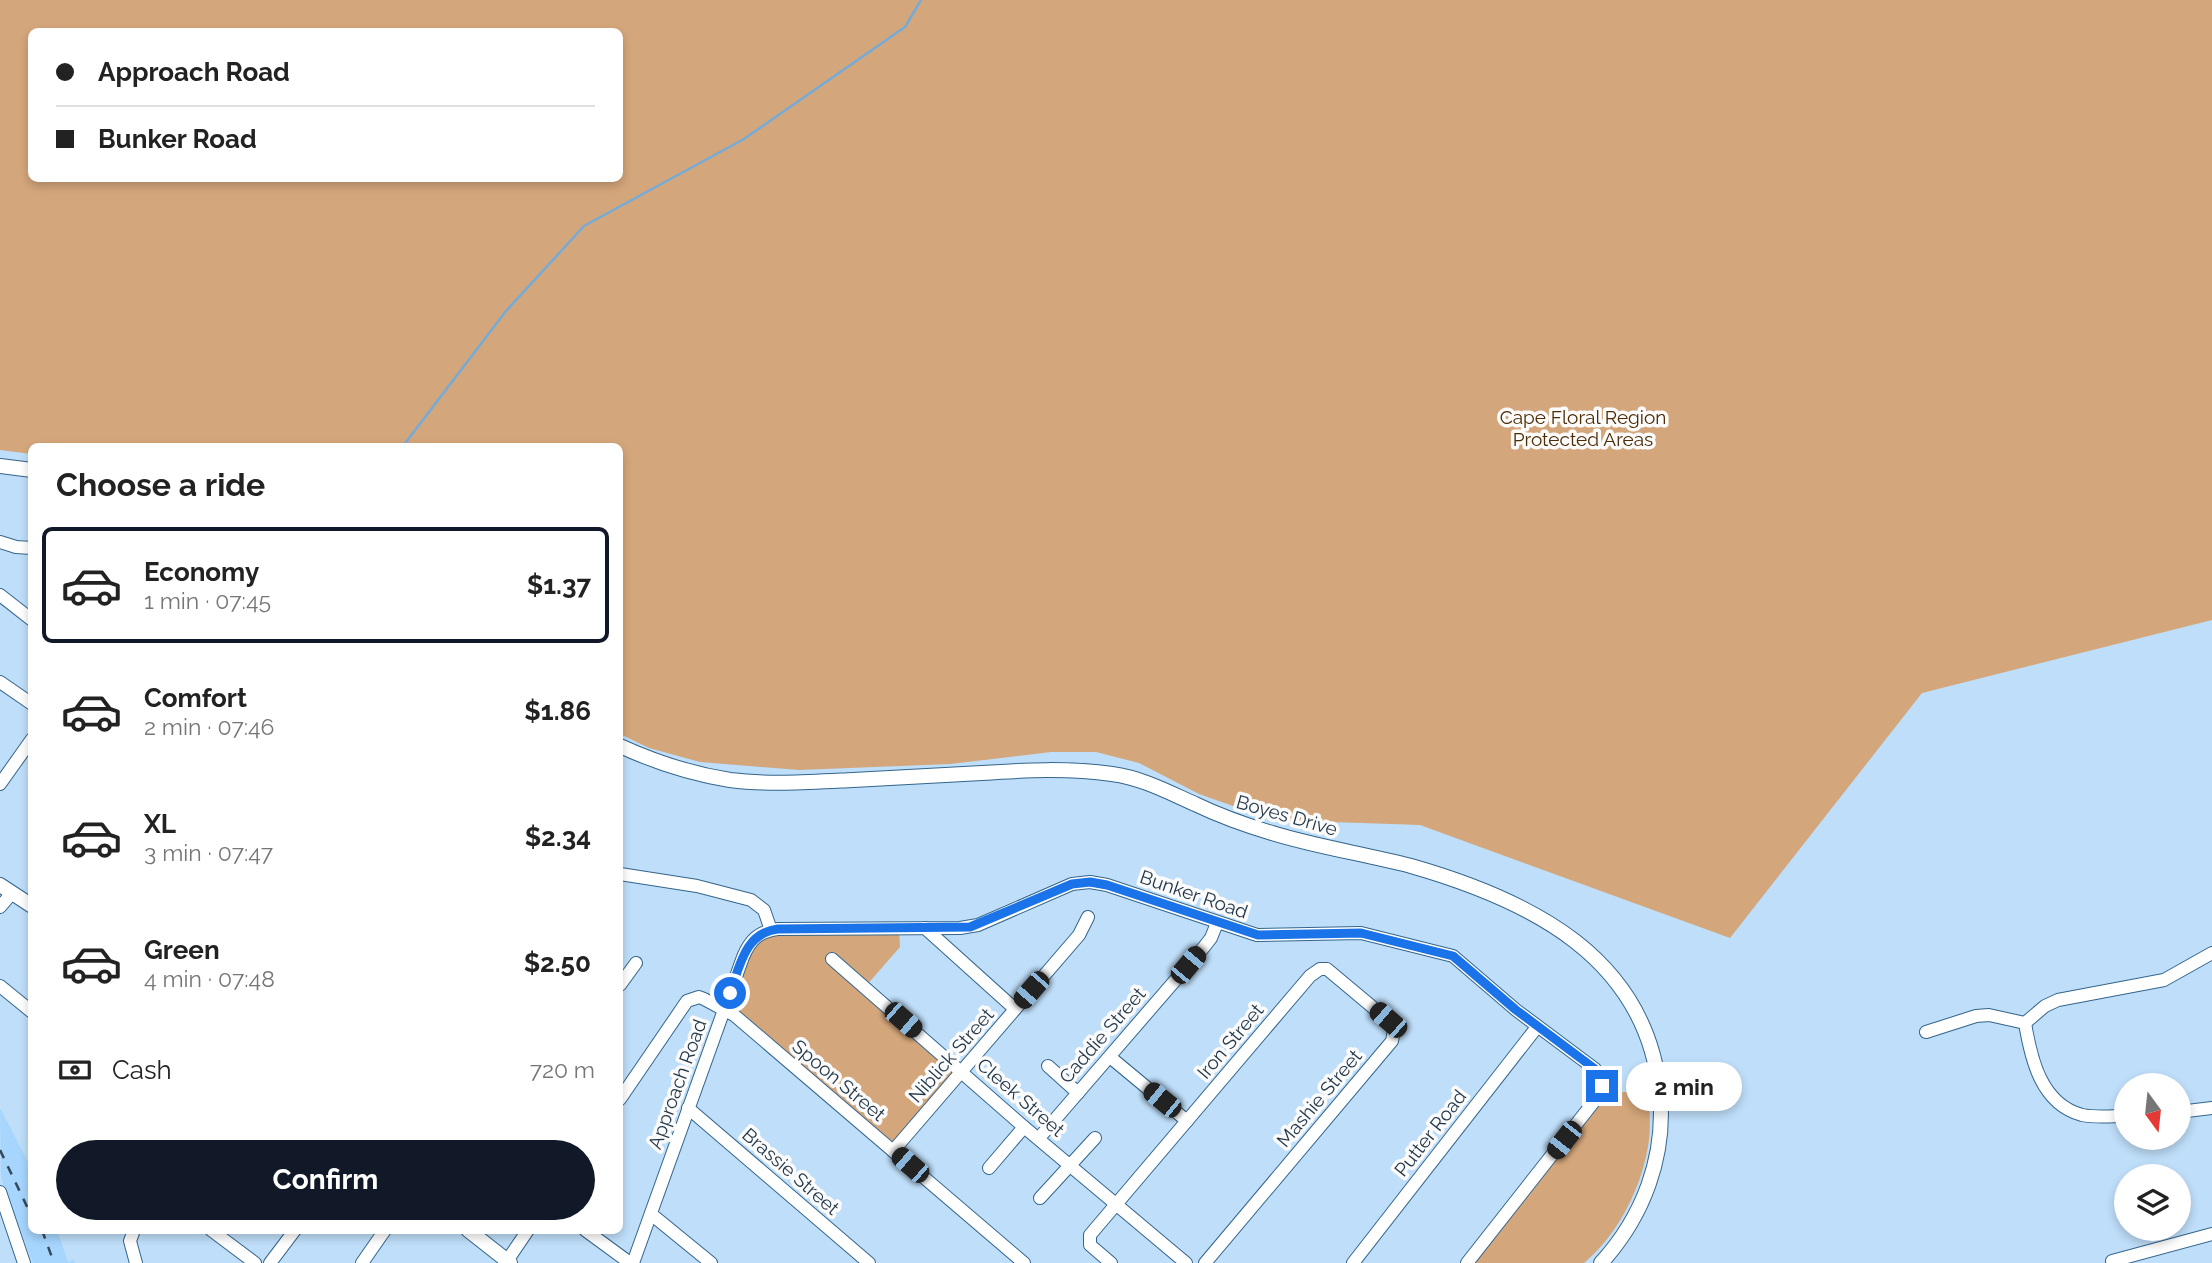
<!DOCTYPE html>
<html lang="en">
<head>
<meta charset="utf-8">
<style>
  body { margin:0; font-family:Raleway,sans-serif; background:#f6f6f6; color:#222; height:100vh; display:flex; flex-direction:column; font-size:26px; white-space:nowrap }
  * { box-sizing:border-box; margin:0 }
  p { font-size:23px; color:#767676 }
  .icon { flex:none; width:38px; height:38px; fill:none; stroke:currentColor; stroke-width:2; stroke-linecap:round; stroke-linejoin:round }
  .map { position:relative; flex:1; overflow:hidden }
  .side { position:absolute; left:28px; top:443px; width:595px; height:791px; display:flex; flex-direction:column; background:#fff; border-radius:10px; box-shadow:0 4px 10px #0003 }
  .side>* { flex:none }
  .hud { position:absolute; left:28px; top:28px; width:595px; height:154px; border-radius:10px; box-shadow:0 4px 10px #0003; display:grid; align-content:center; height:154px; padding:0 28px; background:#fff }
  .needle { width:46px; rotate:165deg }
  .controls { position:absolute; left:2114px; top:1073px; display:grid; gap:14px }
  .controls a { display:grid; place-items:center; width:77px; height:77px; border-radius:50%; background:#fff; box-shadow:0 4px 10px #0003; font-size:35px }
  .end { position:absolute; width:32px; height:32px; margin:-16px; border:9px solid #1a73e8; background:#fff; box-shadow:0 0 0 4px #fff }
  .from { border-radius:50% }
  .bubble { position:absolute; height:49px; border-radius:24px; background:#fff; box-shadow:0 4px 10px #0003; font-size:23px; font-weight:700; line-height:49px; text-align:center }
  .car { position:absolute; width:21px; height:42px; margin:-21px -10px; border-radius:9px; box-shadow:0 0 5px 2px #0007; background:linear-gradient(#222 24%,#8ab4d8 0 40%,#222 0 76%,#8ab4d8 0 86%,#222 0) }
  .hud b { display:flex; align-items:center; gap:24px; height:66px; font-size:26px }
  .hud b+b { border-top:2px solid #e0e0e0 }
  .hud i { width:18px; height:18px; background:#222 }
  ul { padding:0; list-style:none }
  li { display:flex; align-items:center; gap:21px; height:116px; margin:0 14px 10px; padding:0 14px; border:4px solid transparent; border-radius:10px }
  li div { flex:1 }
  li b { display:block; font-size:26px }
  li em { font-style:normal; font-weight:700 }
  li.selected { border-color:#111827 }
  li>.icon { width:63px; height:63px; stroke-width:1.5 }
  h2 { padding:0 28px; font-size:32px; line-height:84px }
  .pay { display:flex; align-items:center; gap:18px; height:77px; padding:0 28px; font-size:26px }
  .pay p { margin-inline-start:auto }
  .primary-button { display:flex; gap:14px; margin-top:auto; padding:14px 28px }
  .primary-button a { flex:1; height:80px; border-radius:42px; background:#111827; color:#fff; font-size:28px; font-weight:700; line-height:80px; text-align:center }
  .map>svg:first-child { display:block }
  .built { fill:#a6d5fd }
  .green { fill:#d4a67b; fill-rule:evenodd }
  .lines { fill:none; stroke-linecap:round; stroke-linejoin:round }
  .stream { stroke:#74abd8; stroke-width:2.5 }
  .minor-casing { stroke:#33658c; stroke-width:14 }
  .major-casing { stroke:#33658c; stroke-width:16 }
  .minor { stroke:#fff; stroke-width:12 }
  .major { stroke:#fff; stroke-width:14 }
  .rail { stroke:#33495c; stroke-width:2.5; stroke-dasharray:9 9; stroke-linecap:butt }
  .route { stroke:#1a73e8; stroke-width:9 }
  .labels { text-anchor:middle; stroke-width:7; stroke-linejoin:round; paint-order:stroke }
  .park-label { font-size:19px; fill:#4d2b03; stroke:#fbfbfb }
  .street-label { font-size:19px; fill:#1f3446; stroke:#fbfbfb }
</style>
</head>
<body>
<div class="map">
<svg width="2212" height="1263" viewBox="0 0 2212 1263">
  <rect width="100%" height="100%" fill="#bfdef9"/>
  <polygon class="built" points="0,1108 31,1168 32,1230 57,1230 68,1262 74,1260 75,1263 33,1263 1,1178"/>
  <g class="green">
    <path d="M0,0h2212v620l-290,73 -192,245 -310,-113 -147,-5 -74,-26 -60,-31 -43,-11h-45l-101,12 -151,6 -99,-8 -51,-14 -29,-14v-288h-359l-13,-3 -18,3h-198l-1,8 -31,-4zM32,32h588v146h-588z"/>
    <polygon points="899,928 900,947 865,987 961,1071 893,1151 723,1010 759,934"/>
    <path d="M1649,1091c0,16 2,33 0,49 -6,45 -30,94 -65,123h-111l133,-170z"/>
  </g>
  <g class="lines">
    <polyline class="stream" points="403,446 506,311 584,226 744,139 905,27 921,0"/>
    <defs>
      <g id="minor">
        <polyline points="0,542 16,547 32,548"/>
        <polyline points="0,595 32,620"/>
        <polyline points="0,682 32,704"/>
        <polyline points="0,784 32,739"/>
        <polyline points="620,874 697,886 751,900 764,910 771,930"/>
        <polyline points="0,907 12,893"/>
        <polyline points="925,928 1015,1009"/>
        <polyline points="832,959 1024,1127 1186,1263"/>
        <polyline points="620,985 636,963"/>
        <polyline points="0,986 32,1012"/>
        <polyline points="2025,1023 2045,1006 2058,1000 2164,980 2212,953"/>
        <path d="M2025,1023c6,36 16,81 57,92 15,3 30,1 44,1"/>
        <polyline points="1926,1032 1976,1016 1989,1015 2025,1023"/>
        <polyline points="1110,1057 1187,1121"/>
        <polyline points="1048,1066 1078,1093"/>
        <polyline points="620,1099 687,1001 699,997 704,999 734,1015 1024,1263"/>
        <polyline points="688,1108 869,1263"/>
        <polyline points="2179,1112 2212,1108"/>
        <polyline points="1039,1138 1204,947 1211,938 1217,923"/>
        <polyline points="893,1151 1079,935 1088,917"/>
        <polyline points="989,1168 1024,1127"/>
        <polyline points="0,1192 24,1263"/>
        <polyline points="1040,1198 1095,1138"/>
        <polyline points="651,1214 711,1263"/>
        <polyline points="134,1230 130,1241 136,1263"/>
        <polyline points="211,1230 255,1263"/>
        <polyline points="585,1230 630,1263"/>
        <polyline points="507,1261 528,1230"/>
        <polyline points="2112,1261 2212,1234"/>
        <polyline points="270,1263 295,1230"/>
        <polyline points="362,1263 385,1230"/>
        <path d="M633,1263l110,-306c7,-17 16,-26 35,-28l182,-1 18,-3 94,-41 18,-2 17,3 150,50 104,-2 92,23 63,54 79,59 7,17 -6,13 -129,164"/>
        <polyline points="1111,1263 1090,1245 1090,1235 1310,976 1320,969 1327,969 1388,1020 1394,1030 1392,1041 1205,1263"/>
        <polyline points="1353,1263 1537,1027"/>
      </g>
      <g id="major">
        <polyline points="0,466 32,470"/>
        <path d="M620,746c35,16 72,28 110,34 40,5 83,2 123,0 43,-2 86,-5 129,-7 44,-3 87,-5 130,1 30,4 56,18 83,30 25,12 50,21 77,29 45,14 93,21 139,33 119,34 236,91 249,228 6,63 -17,123 -59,169"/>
        <polyline points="0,885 32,906"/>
        <polyline points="468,1230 510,1263"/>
      </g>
    </defs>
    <use href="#minor" class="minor-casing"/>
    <use href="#major" class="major-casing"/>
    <use href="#minor" class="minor"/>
    <use href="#major" class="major"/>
    <g class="rail">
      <polyline points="0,1150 32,1217"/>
      <polyline points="42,1230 54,1263"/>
    </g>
  </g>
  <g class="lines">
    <path class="route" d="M730,993c10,-28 15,-60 48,-64l192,-2 102,-43 18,-2 17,3 151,50 103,-2 92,23 63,54 79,59 7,17"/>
  </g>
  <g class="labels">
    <g class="park-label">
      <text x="1583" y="424">Cape Floral Region<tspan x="1583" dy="22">Protected Areas</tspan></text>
    </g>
    <g class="street-label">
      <text transform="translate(1287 815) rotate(16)" y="7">Boyes Drive</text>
      <text transform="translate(1194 894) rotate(19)" y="7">Bunker Road</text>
      <text transform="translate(1102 1035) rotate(-49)" y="7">Caddie Street</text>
      <text transform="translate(1230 1041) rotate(-50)" y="7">Iron Street</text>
      <text transform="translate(951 1055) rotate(-49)" y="7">Niblick Street</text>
      <text transform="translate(839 1080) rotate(40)" y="7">Spoon Street</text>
      <text transform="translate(677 1084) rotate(-70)" y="7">Approach Road</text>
      <text transform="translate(1021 1097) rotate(41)" y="7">Cleek Street</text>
      <text transform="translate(1319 1098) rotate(-50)" y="7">Mashie Street</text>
      <text transform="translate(1430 1133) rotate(-52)" y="7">Putter Road</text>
      <text transform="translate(791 1171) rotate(41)" y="7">Brassie Street</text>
    </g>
  </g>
</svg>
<div class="controls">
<a><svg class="needle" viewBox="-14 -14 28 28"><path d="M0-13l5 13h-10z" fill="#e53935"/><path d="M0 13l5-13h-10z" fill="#767676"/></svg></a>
<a><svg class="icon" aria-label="layers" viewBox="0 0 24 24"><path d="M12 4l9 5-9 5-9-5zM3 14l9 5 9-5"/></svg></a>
</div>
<i class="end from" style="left:730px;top:993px"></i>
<i class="end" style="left:1602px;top:1086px"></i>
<div class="bubble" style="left:1626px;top:1062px;width:116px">2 min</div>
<i class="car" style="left:1188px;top:965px;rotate:40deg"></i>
<i class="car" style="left:1031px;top:990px;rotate:221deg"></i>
<i class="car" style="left:903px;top:1020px;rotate:131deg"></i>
<i class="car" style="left:1388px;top:1020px;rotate:311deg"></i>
<i class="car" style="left:1162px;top:1100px;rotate:309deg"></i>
<i class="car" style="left:1564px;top:1140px;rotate:218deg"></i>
<i class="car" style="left:910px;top:1165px;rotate:311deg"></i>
<div class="hud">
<b><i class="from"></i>Approach Road</b>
<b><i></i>Bunker Road</b>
</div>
<section class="side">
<h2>Choose a ride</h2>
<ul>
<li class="selected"><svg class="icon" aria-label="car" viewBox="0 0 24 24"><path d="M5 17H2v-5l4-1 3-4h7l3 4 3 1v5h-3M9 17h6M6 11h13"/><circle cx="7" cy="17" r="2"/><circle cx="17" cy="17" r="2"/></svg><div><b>Economy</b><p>1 min · 07:45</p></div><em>$1.37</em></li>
<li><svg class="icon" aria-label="car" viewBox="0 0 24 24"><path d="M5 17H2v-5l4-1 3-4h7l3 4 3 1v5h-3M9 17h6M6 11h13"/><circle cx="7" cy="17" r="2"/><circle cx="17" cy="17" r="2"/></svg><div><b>Comfort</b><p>2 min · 07:46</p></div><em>$1.86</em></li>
<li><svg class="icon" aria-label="car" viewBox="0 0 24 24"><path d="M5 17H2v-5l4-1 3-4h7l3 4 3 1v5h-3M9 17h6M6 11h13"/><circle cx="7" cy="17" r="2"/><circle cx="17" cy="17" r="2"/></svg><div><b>XL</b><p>3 min · 07:47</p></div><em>$2.34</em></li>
<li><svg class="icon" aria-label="car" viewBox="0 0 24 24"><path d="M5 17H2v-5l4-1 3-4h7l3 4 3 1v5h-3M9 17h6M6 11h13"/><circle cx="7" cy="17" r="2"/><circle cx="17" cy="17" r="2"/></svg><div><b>Green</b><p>4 min · 07:48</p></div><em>$2.50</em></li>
</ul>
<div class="pay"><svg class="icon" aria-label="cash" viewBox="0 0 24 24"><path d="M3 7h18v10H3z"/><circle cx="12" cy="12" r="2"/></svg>Cash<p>720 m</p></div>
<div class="primary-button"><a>Confirm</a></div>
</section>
</div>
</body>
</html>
